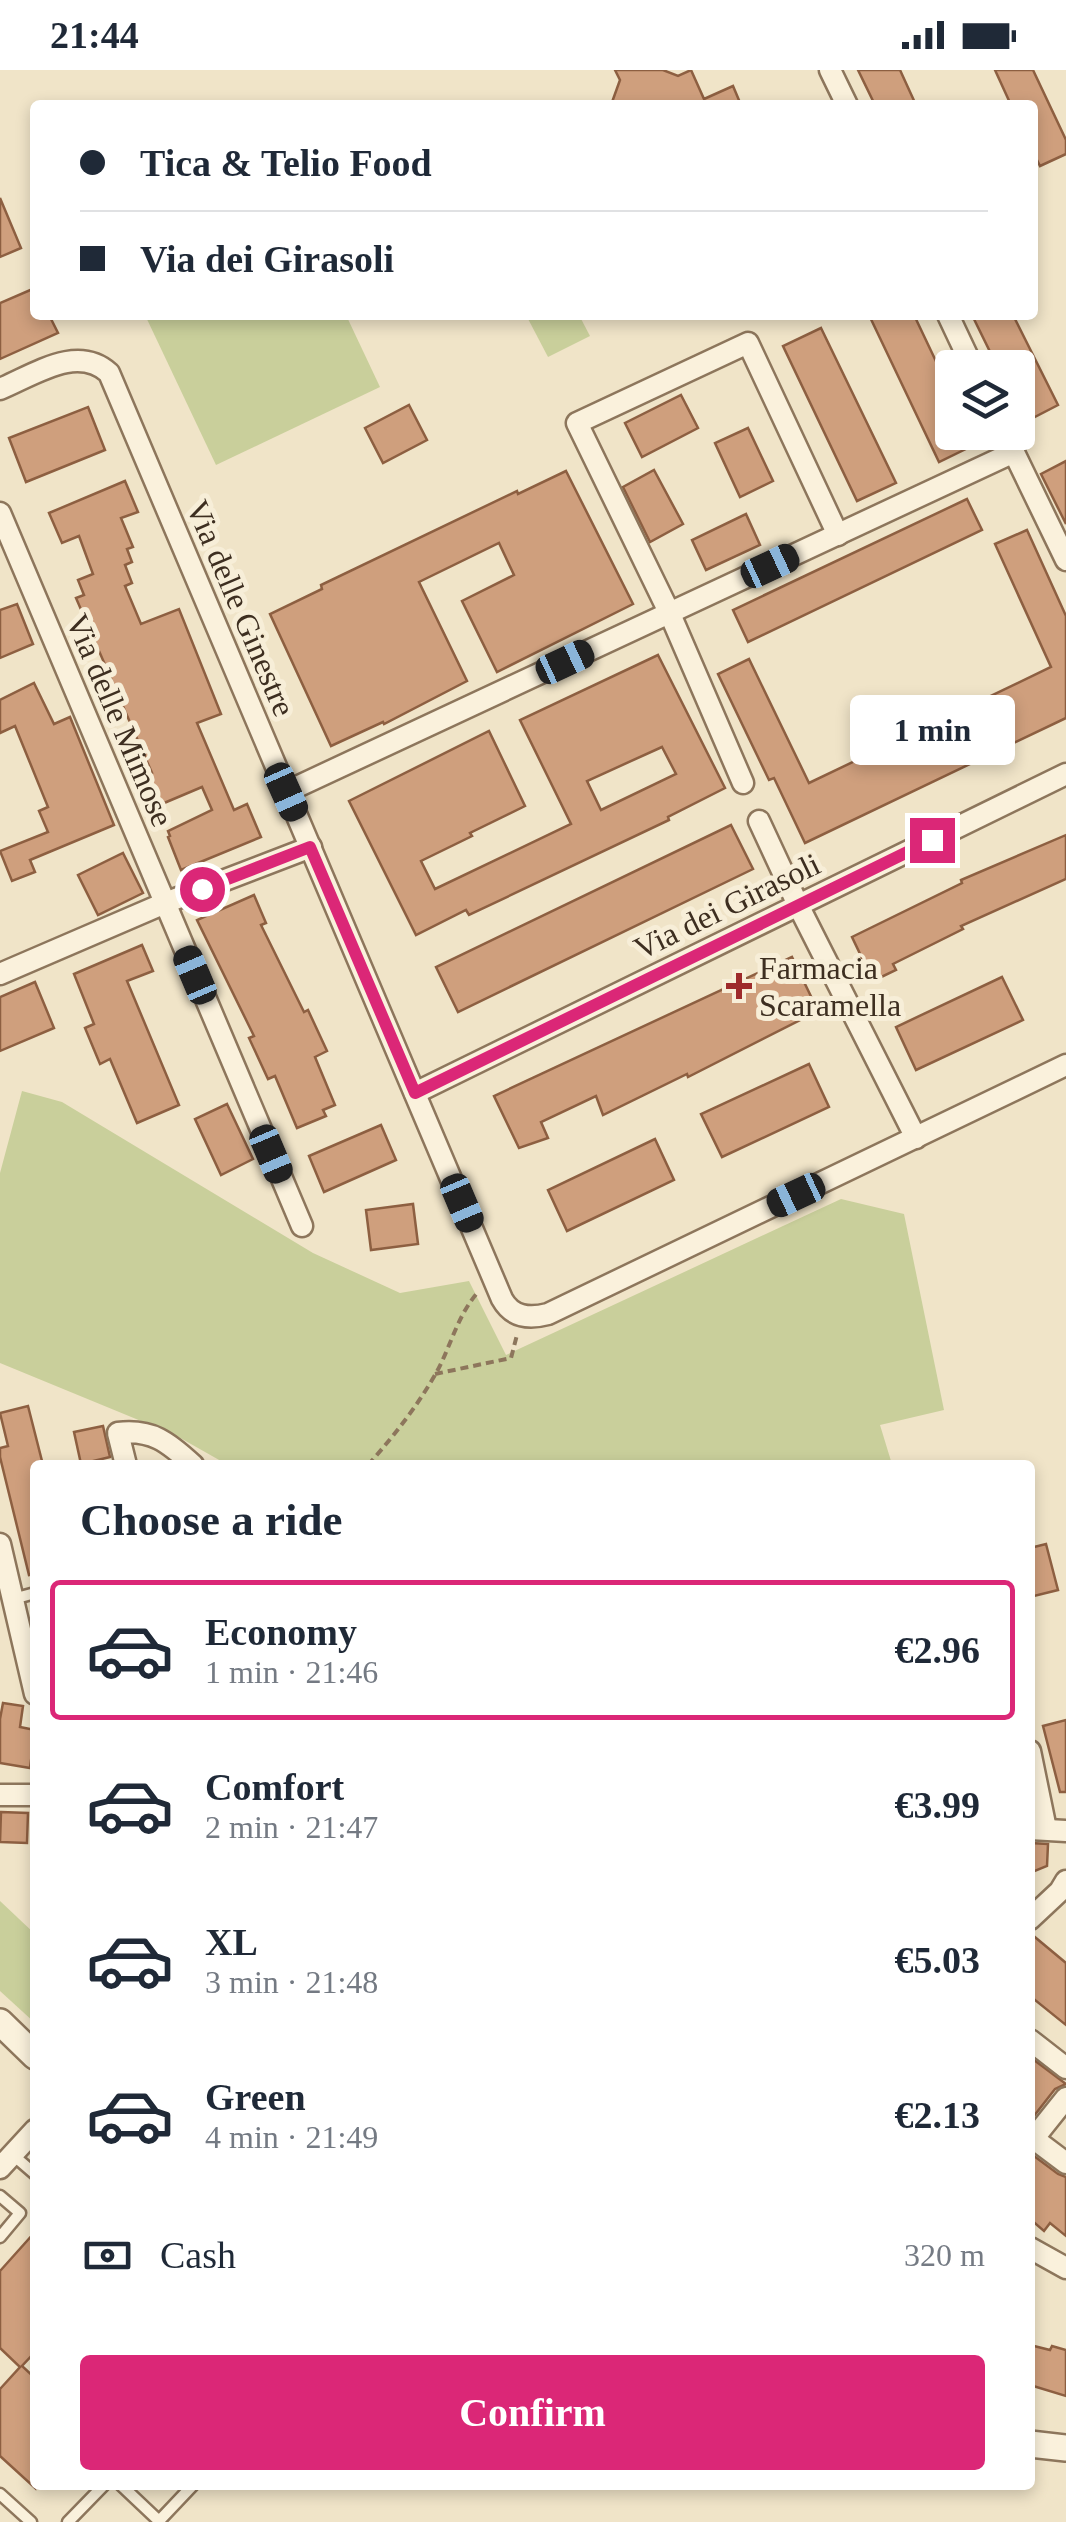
<!DOCTYPE html>
<html lang="en">
<head>
<meta charset="utf-8">
<style>
  body { margin:0; font-family:"Times New Roman",serif; background:#f2f2f3; color:#1f2937; height:100vh; display:flex; flex-direction:column; font-size:38px; white-space:nowrap }
  * { box-sizing:border-box; margin:0 }
  p { font-size:32px; color:#747a83 }
  .icon { flex:none; width:55px; height:55px; fill:none; stroke:currentColor; stroke-width:2; stroke-linecap:round; stroke-linejoin:round }
  .map { position:relative; flex:1; overflow:hidden }
  .panel { position:absolute; left:30px; top:1390px; width:1005px; height:1030px; display:flex; flex-direction:column; background:#fff; border-radius:10px; box-shadow:0 5px 15px #0003 }
  .panel>* { flex:none }
  .top-card { position:absolute; left:30px; top:30px; width:1008px; height:220px; border-radius:10px; box-shadow:0 5px 15px #0003; display:grid; align-content:center; height:220px; padding:0 50px; background:#fff }
  .buttons { position:absolute; left:935px; top:280px; display:grid; gap:20px }
  .buttons a { display:grid; place-items:center; width:100px; height:100px; border-radius:10px; background:#fff; box-shadow:0 5px 15px #0003; font-size:50px }
  .end { position:absolute; width:45px; height:45px; margin:-22px; border:12px solid #db2777; background:#fff; box-shadow:0 0 0 5px #fff }
  .from { border-radius:50% }
  .bubble { position:absolute; height:70px; border-radius:10px; background:#fff; box-shadow:0 5px 15px #0003; font-size:32px; font-weight:700; line-height:70px; text-align:center }
  .car { position:absolute; width:30px; height:60px; margin:-30px -15px; border-radius:12px; box-shadow:0 0 8px 2px #0007; background:linear-gradient(#222 24%,#8ab4d8 0 40%,#222 0 76%,#8ab4d8 0 86%,#222 0) }
  .top-card b { display:flex; align-items:center; gap:35px; height:95px; font-size:38px }
  .top-card b+b { border-top:2px solid #e0e1e3 }
  .top-card i { width:25px; height:25px; background:#1f2937 }
  ul { padding:0; list-style:none }
  li { display:flex; align-items:center; gap:30px; height:140px; margin:0 20px 15px; padding:0 30px; border:5px solid transparent; border-radius:10px }
  li div { flex:1 }
  li b { display:block; font-size:38px }
  li em { font-style:normal; font-weight:700 }
  li.active { border-color:#db2777 }
  li>.icon { width:90px; height:90px; stroke-width:1.5 }
  h2 { padding:0 50px; font-size:45px; line-height:120px }
  .pay { display:flex; align-items:center; gap:25px; height:110px; padding:0 50px; font-size:38px }
  .pay p { margin-inline-start:auto }
  .action { display:flex; gap:20px; margin-top:auto; padding:20px 50px }
  .action a { flex:1; height:115px; border-radius:10px; background:#db2777; color:#fff; font-size:40px; font-weight:700; line-height:115px; text-align:center }
  .status { display:flex; justify-content:space-between; align-items:center; height:70px; padding:0 50px; background:#fff; direction:ltr }
  .status svg { height:28px; fill:currentColor }
  .map>svg:first-child { display:block }
  .green { fill:#c9cf9b }
  .building { fill:#cf9f7d; stroke:#8d5f41; stroke-width:2.5; fill-rule:evenodd }
  .lines { fill:none; stroke-linecap:round; stroke-linejoin:round }
  .service-casing { stroke:#8d765c; stroke-width:15 }
  .minor-casing { stroke:#8d765c; stroke-width:25 }
  .tertiary-casing { stroke:#8d765c; stroke-width:30 }
  .path { stroke:#8d765c; stroke-width:4; stroke-dasharray:8 5; stroke-linecap:butt }
  .service { stroke:#faf1dc; stroke-width:10 }
  .minor { stroke:#faf1dc; stroke-width:20 }
  .tertiary { stroke:#faf1dc; stroke-width:25 }
  .route { stroke:#db2777; stroke-width:12 }
  .poi-dot { fill:#9e2a2b; stroke:#f7eed8; stroke-width:4 }
  .labels { text-anchor:middle; stroke-width:10; stroke-linejoin:round; paint-order:stroke }
  .street-label { font-size:32px; fill:#3d2e20; stroke:#f7eed8 }
  .poi-label { font-size:32px; fill:#3d2e20; stroke:#f7eed8; text-anchor:start }
</style>
</head>
<body>
<div class="status"><b>21:44</b><svg viewBox="0 0 49 12"><path d="M0 12V9h3v3zM5 12V6h3v6zM10 12V3h3v9zM15 12V0h3v12zM26 1h20v11H26zM47 4h2v5h-2z"/></svg></div>
<div class="map">
<svg width="1066" height="2452" viewBox="0 0 1066 2452">
  <rect width="100%" height="100%" fill="#f0e4c8"/>
  <g class="green">
    <polygon points="145,245 346,245 380,317 216,395"/>
    <polygon points="526,245 579,245 590,266 548,287"/>
    <polygon points="22,1021 62,1032 313,1183 400,1223 469,1211 506,1285 841,1129 904,1144 944,1340 880,1355 891,1391 879,1395 228,1395 175,1365 0,1293 0,1103"/>
    <polygon points="0,1831 35,1864 35,1953 0,1921"/>
  </g>
  <g class="building">
    <polygon points="615,0 663,0 678,6 691,0 704,29 733,16 741,35 611,35 620,10"/>
    <polygon points="858,0 900,0 916,35 875,35"/>
    <polygon points="995,0 1033,0 1066,70 1066,84 1040,96 1032,80 1032,35 1011,35"/>
    <polygon points="0,128 21,178 0,187"/>
    <polygon points="35,218 35,245 49,245 58,263 0,289 0,233"/>
    <polygon points="869,245 914,245 952,325 952,362 970,362 976,374 939,392"/>
    <polygon points="972,245 1013,245 1058,335 1025,352 1018,336 1018,298 998,298"/>
    <polygon points="821,258 896,413 857,431 783,276"/>
    <polygon points="681,325 698,358 642,387 625,353"/>
    <polygon points="409,335 427,370 383,393 365,358"/>
    <polygon points="88,337 105,380 26,412 9,368"/>
    <polygon points="748,358 773,411 740,427 715,373"/>
    <polygon points="1066,391 1066,454 1041,404"/>
    <polygon points="654,400 683,454 650,472 623,417"/>
    <polygon points="566,401 633,534 497,602 462,531 514,505 499,473 419,512 467,611 384,654 383,652 331,676 270,544 322,519 321,515 517,421 518,424"/>
    <polygon points="125,411 138,442 121,448 133,477 127,479 132,492 125,495 132,513 125,516 141,554 179,539 221,644 197,653 234,740 247,734 261,767 181,800 168,767 170,766 168,761 212,740 202,717 157,736 144,707 152,703 76,528 84,525 78,510 93,504 79,466 62,473 49,443"/>
    <polygon points="967,429 982,460 748,572 733,540"/>
    <polygon points="746,444 760,475 706,500 692,470"/>
    <polygon points="1027,460 1066,546 1066,648 805,773 774,708 769,710 718,604 749,589 809,713 1051,597 995,474"/>
    <polygon points="17,534 33,574 0,588 0,540"/>
    <path d="M658,585l67,133 -57,29 1,3 -200,95 -3,-5 -50,25 -67,-134 140,-70 36,75 -55,27 2,3 -51,25 14,28 136,-65 -51,-104zM662,677l14,27 -75,36 -14,-29z"/>
    <polygon points="34,613 54,654 70,647 114,755 30,790 35,802 12,811 0,781 48,762 39,741 48,737 15,656 0,663 0,630"/>
    <polygon points="731,755 753,799 458,942 436,897"/>
    <polygon points="1066,765 1066,809 961,856 963,859 893,894 896,900 873,911 852,867 962,813 961,810"/>
    <polygon points="123,783 143,823 98,845 78,805"/>
    <polygon points="254,825 266,853 261,855 304,942 308,940 327,981 315,987 335,1035 323,1040 326,1046 297,1058 275,1006 268,1009 249,968 254,966 197,850"/>
    <polygon points="142,875 153,901 127,911 179,1035 137,1053 110,989 100,994 85,958 94,954 74,904"/>
    <polygon points="792,887 818,941 688,1007 687,1004 603,1045 596,1026 541,1052 548,1068 519,1078 494,1026"/>
    <polygon points="1002,907 1023,950 916,1000 896,957"/>
    <polygon points="35,912 54,958 0,981 0,927"/>
    <polygon points="809,994 829,1037 722,1087 701,1044"/>
    <polygon points="227,1034 253,1089 221,1105 195,1049"/>
    <polygon points="381,1055 396,1090 324,1122 309,1086"/>
    <polygon points="655,1069 674,1110 567,1161 548,1120"/>
    <polygon points="413,1134 418,1174 371,1180 366,1140"/>
    <polygon points="28,1336 43,1395 35,1395 35,1504 29,1505 0,1387 0,1378 8,1376 0,1343"/>
    <polygon points="103,1356 110,1387 81,1394 74,1362"/>
    <polygon points="1046,1474 1058,1520 1030,1527 1030,1478"/>
    <polygon points="3,1633 23,1636 20,1657 35,1660 30,1698 0,1693 0,1649"/>
    <polygon points="1066,1650 1066,1722 1060,1722 1043,1656"/>
    <polygon points="1,1742 28,1743 27,1773 0,1772"/>
    <polygon points="1030,1773 1048,1774 1047,1796 1030,1803"/>
    <polygon points="1030,1863 1066,1893 1066,1955 1030,1926"/>
    <polygon points="1030,1987 1066,2014 1055,2019 1030,2051"/>
    <polygon points="1030,2086 1034,2086 1058,2104 1066,2107 1066,2166 1050,2153 1044,2161 1030,2149"/>
    <polygon points="35,2162 35,2282 22,2296 35,2308 35,2418 0,2386 0,2319 20,2297 0,2278 0,2201"/>
    <polygon points="1030,2275 1050,2280 1052,2276 1066,2280 1066,2326 1030,2315"/>
  </g>
  <g class="lines">
    <defs>
      <g id="service">
        <polyline points="13,1529 35,1523"/>
        <polyline points="13,2085 35,2104"/>
        <polyline points="0,2126 20,2143 0,2167"/>
        <polyline points="121,2415 159,2451 193,2415"/>
        <polyline points="0,2424 31,2452"/>
        <polyline points="68,2452 104,2415"/>
      </g>
      <g id="minor">
        <polyline points="830,0 847,35"/>
        <polyline points="948,245 973,298"/>
        <path d="M0,319c34,-14 77,-45 109,-16l393,926c10,18 27,20 46,15l518,-249"/>
        <polyline points="1004,362 1066,490"/>
        <polyline points="0,443 302,1156"/>
        <polyline points="743,713 670,544 577,353 748,273 838,465"/>
        <polyline points="286,722 1014,382"/>
        <polyline points="759,751 798,835 916,1068"/>
        <polyline points="0,904 165,833 311,777"/>
        <polyline points="415,1023 1066,704"/>
        <path d="M126,1395l-8,-32c34,-4 50,9 75,32"/>
        <polyline points="0,1474 35,1624"/>
        <polyline points="1030,1681 1046,1759"/>
        <polyline points="0,1725 35,1725"/>
        <polyline points="1030,1759 1066,1761"/>
        <polyline points="1030,1849 1060,1821 1066,1811"/>
        <polyline points="1030,1970 1066,1998"/>
        <polyline points="1034,2069 1066,2093"/>
        <polyline points="1030,2073 1066,2028"/>
        <polyline points="0,2098 35,2060"/>
        <polyline points="1030,2178 1066,2198"/>
      </g>
      <g id="tertiary">
        <polyline points="0,1952 35,1986"/>
        <polyline points="1030,2374 1066,2378"/>
      </g>
    </defs>
    <use href="#service" class="service-casing"/>
    <use href="#minor" class="minor-casing"/>
    <use href="#tertiary" class="tertiary-casing"/>
    <g class="path">
      <polyline points="435,1304 511,1288 517,1265"/>
      <path d="M368,1395c25,-28 48,-57 67,-90 16,-28 22,-60 44,-84"/>
    </g>
    <use href="#service" class="service"/>
    <use href="#minor" class="minor"/>
    <use href="#tertiary" class="tertiary"/>
  </g>
  <g class="lines">
    <polyline class="route" points="202,819 310,777 415,1023 932,770"/>
  </g>
  <path class="poi-dot" d="M734 901h10v10h10v10h-10v10h-10v-10h-10v-10h10z"/>
  <g class="labels">
    <g class="street-label">
      <text transform="translate(241 538) rotate(67)" y="11">Via delle Ginestre</text>
      <text transform="translate(120 650) rotate(67)" y="11">Via delle Mimose</text>
      <text transform="translate(727 836) rotate(-26)" y="11">Via dei Girasoli</text>
    </g>
    <g class="poi-label">
      <text x="759" y="909">Farmacia<tspan x="759" dy="37">Scaramella</tspan></text>
    </g>
  </g>
</svg>
<div class="buttons">
<a><svg class="icon" aria-label="layers" viewBox="0 0 24 24"><path d="M12 4l9 5-9 5-9-5zM3 14l9 5 9-5"/></svg></a>
</div>
<i class="end from" style="left:202px;top:819px"></i>
<i class="end" style="left:932px;top:770px"></i>
<div class="bubble" style="left:850px;top:625px;width:165px">1 min</div>
<i class="car" style="left:770px;top:496px;rotate:65deg"></i>
<i class="car" style="left:565px;top:592px;rotate:65deg"></i>
<i class="car" style="left:286px;top:722px;rotate:156deg"></i>
<i class="car" style="left:195px;top:905px;rotate:337deg"></i>
<i class="car" style="left:271px;top:1084px;rotate:157deg"></i>
<i class="car" style="left:796px;top:1125px;rotate:245deg"></i>
<i class="car" style="left:462px;top:1133px;rotate:157deg"></i>
<div class="top-card">
<b><i class="from"></i>Tica &amp; Telio Food</b>
<b><i></i>Via dei Girasoli</b>
</div>
<section class="panel">
<h2>Choose a ride</h2>
<ul>
<li class="active"><svg class="icon" aria-label="car" viewBox="0 0 24 24"><path d="M5 17H2v-5l4-1 3-4h7l3 4 3 1v5h-3M9 17h6M6 11h13"/><circle cx="7" cy="17" r="2"/><circle cx="17" cy="17" r="2"/></svg><div><b>Economy</b><p>1 min · 21:46</p></div><em>€2.96</em></li>
<li><svg class="icon" aria-label="car" viewBox="0 0 24 24"><path d="M5 17H2v-5l4-1 3-4h7l3 4 3 1v5h-3M9 17h6M6 11h13"/><circle cx="7" cy="17" r="2"/><circle cx="17" cy="17" r="2"/></svg><div><b>Comfort</b><p>2 min · 21:47</p></div><em>€3.99</em></li>
<li><svg class="icon" aria-label="car" viewBox="0 0 24 24"><path d="M5 17H2v-5l4-1 3-4h7l3 4 3 1v5h-3M9 17h6M6 11h13"/><circle cx="7" cy="17" r="2"/><circle cx="17" cy="17" r="2"/></svg><div><b>XL</b><p>3 min · 21:48</p></div><em>€5.03</em></li>
<li><svg class="icon" aria-label="car" viewBox="0 0 24 24"><path d="M5 17H2v-5l4-1 3-4h7l3 4 3 1v5h-3M9 17h6M6 11h13"/><circle cx="7" cy="17" r="2"/><circle cx="17" cy="17" r="2"/></svg><div><b>Green</b><p>4 min · 21:49</p></div><em>€2.13</em></li>
</ul>
<div class="pay"><svg class="icon" aria-label="cash" viewBox="0 0 24 24"><path d="M3 7h18v10H3z"/><circle cx="12" cy="12" r="2"/></svg>Cash<p>320 m</p></div>
<div class="action"><a>Confirm</a></div>
</section>
</div>
</body>
</html>
